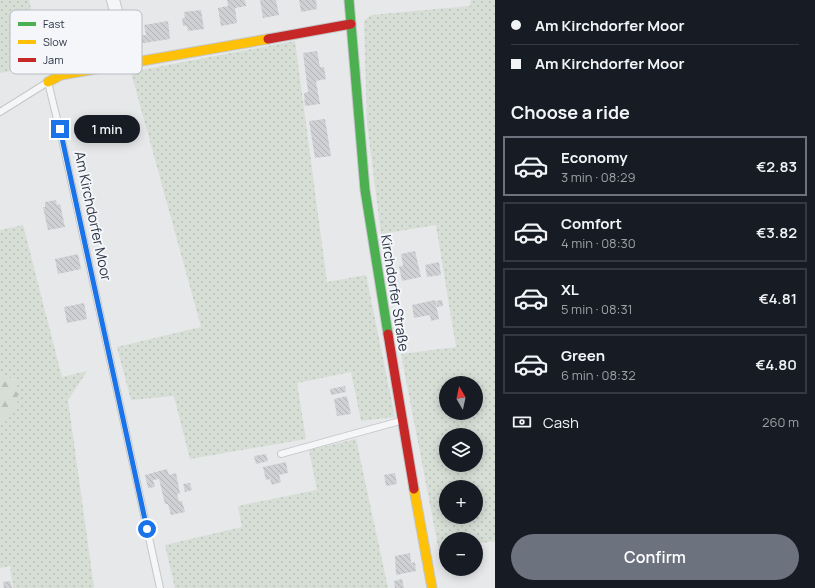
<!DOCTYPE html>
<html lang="en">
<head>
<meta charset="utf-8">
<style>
  body { margin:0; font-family:Manrope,sans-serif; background:#242831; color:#f1f3f6; height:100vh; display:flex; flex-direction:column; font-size:15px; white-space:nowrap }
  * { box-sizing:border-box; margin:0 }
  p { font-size:13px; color:#9ea1a6 }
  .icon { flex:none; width:22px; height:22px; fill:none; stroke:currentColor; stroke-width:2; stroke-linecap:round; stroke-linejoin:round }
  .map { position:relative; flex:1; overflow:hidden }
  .side { display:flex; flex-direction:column; background:#171b24; width:320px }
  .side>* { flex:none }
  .guide { display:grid; align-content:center; height:88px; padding:0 16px; background:#171b24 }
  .needle { width:26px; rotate:351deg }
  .buttons { position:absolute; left:439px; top:376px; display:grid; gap:8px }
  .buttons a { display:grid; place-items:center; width:44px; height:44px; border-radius:50%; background:#171b24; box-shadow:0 2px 10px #0003; font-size:20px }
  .end { position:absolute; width:18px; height:18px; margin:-9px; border:5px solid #1a73e8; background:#fff; box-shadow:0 0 0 2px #fff }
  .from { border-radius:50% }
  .bubble { position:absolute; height:28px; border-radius:14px; background:#171b24; box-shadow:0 2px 10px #0003; font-size:13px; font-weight:600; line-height:28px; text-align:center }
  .guide b { display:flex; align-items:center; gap:14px; height:38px; font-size:15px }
  .guide b+b { border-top:1px solid #363941 }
  .guide i { width:10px; height:10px; background:#f1f3f6 }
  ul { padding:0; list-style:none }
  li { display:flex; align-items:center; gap:12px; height:60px; margin:0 8px 6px; padding:0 8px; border:2px solid #363941; border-radius:0px }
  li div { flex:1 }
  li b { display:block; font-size:15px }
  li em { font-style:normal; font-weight:600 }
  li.selected { border-color:#6c737f }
  li>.icon { width:36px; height:36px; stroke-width:1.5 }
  h2 { padding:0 16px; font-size:18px; line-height:48px }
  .pay { display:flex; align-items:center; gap:10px; height:44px; padding:0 16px; font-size:15px }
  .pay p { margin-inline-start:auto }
  .primary-button { display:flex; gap:8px; margin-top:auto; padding:8px 16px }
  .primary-button a { flex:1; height:46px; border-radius:24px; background:#6c737f; color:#fff; font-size:16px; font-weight:600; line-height:46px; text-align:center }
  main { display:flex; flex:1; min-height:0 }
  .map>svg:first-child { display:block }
  .grass { fill:url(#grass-dots); fill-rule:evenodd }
  .forest { fill:url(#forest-firs) }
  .building { fill:url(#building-back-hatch) }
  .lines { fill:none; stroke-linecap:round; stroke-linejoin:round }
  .lane-casing { stroke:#c4c6c8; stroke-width:8 }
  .street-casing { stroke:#c4c6c8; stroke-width:14 }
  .fast-casing { stroke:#c4c6c8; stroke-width:11 }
  .slow-casing { stroke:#c4c6c8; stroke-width:11 }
  .jam-casing { stroke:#c4c6c8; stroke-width:11 }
  .lane { stroke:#f5f6f7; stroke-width:6 }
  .street { stroke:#f5f6f7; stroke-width:12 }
  .fast { stroke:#4caf50; stroke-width:9 }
  .slow { stroke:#ffc107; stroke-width:9 }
  .jam { stroke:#c62828; stroke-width:9 }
  .route { stroke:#1a73e8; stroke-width:5 }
  .labels { text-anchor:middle; stroke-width:4; stroke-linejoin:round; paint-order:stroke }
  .street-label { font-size:14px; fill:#2b3445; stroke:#f4f6f9 }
  .key { fill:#f4f6f9; stroke:#b8bcc3; stroke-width:1 }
  .key-label { font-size:11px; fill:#2b3445 }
</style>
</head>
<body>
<main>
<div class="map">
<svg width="495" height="588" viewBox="0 0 495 588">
  <defs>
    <pattern id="grass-dots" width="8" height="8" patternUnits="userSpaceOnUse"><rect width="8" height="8" fill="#d6ded6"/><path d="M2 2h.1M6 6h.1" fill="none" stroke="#b8bfb9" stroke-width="1.8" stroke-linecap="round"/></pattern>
    <pattern id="forest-firs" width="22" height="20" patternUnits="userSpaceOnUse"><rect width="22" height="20" fill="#d6ded6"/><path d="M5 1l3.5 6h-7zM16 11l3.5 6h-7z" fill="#b8bfb9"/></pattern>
    <pattern id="building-back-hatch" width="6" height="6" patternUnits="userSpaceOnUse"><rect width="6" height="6" fill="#ced0d3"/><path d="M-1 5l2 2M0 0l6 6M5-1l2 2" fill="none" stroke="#b1b3b6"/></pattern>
  </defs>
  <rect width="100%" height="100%" fill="#e6e8ea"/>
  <g class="grass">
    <polygon points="0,0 29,0 43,65 0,73"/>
    <path d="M471,0h24v541l-19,3v-5h-30v11l-7,1 -38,-197 55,-7 -20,-122 -55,9 -14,-111 -3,-102 7,-6 99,-9zM446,383h30v30h-30zM446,435h30v30h-30zM446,487h30v30h-30z"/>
    <polygon points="295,41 327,282 366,275 395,417 361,421 351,372 297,383 306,439 190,459 174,396 131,400 117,347 201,327 131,72"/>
    <polygon points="23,225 62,377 87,371 68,400 94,588 13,588 10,566 0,568 0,420 10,417 17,381 0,374 0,230"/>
    <polygon points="356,439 388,588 175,588 165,545 242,527 238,506 317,490 309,450"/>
  </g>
  <polygon class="forest" points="0,374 17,381 18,401 10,417 0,420"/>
  <g class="building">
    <polygon points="227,0 245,0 246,6 235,8 237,23 221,26 218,8 228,6"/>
    <polygon points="260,0 276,0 279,15 263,18"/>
    <polygon points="299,0 316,0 317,9 301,12"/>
    <polygon points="201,10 204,29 188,31 187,26 183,26 182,18 185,18 184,12"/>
    <polygon points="168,21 170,39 137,44 135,36 146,35 144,25"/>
    <polygon points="317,51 320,67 324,67 326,79 316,81 320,104 305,106 304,93 308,92 303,53"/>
    <polygon points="325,119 331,156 315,158 309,121"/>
    <polygon points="56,200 57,205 60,204 65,227 48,230 43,207 45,207 45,202"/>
    <polygon points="415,251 421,277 402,281 399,266 403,266 401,254"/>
    <polygon points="78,254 81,269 58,274 55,259"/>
    <polygon points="439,262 441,275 427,277 425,265"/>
    <polygon points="435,300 439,319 431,321 430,315 414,318 412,305"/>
    <polygon points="442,300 443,306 437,307 436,301"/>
    <polygon points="84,303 87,319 67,323 64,307"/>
    <polygon points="345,386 346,392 331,395 330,389"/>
    <polygon points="347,396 351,414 337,416 334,399"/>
    <polygon points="266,454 268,461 256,464 254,456"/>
    <polygon points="286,462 288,473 279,475 281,482 272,485 270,479 266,480 263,467"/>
    <polygon points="167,469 169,475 176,473 180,494 177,494 179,501 182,501 185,512 171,515 168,504 165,504 159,479 153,480 155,487 148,488 145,475"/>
    <polygon points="395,473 397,484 386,486 384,475"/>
    <polygon points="190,483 192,490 185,492 183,484"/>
    <polygon points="410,553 411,563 415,562 416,571 396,575 395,556"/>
    <polygon points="402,579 404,588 395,588 394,581"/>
    <polygon points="10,581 12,588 4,588 3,582"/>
  </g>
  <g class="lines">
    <defs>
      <g id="lane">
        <polyline points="0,112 48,82 63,144 160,588"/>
        <polyline points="281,454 400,421"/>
      </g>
      <polyline id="street" points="113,0 130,63"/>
      <polyline id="fast" points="349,0 365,190 388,334"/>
      <g id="slow">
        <polyline points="48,82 61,75 268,39"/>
        <polyline points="414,489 432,588"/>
      </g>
      <g id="jam">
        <polyline points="268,39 351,24"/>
        <polyline points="388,334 414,489"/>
      </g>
    </defs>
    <use href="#lane" class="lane-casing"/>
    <use href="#street" class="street-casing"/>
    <use href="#fast" class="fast-casing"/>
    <use href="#slow" class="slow-casing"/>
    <use href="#jam" class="jam-casing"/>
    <use href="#lane" class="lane"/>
    <use href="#street" class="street"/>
    <use href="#fast" class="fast"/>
    <use href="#slow" class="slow"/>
    <use href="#jam" class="jam"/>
  </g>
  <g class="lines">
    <polyline class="route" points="60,129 147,529"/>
  </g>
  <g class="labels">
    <g class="street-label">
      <text transform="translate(93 216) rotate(78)" y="5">Am Kirchdorfer Moor</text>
      <text transform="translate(395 293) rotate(81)" y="5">Kirchdorfer Straße</text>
    </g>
  </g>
  <rect x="10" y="10" width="132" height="64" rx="6" class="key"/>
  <rect x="18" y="22" width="18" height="4" fill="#4caf50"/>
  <rect x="18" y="40" width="18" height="4" fill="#ffc107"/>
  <rect x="18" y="58" width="18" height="4" fill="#c62828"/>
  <g class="key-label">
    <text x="43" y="28">Fast</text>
    <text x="43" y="46">Slow</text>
    <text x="43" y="64">Jam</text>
  </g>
</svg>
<div class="buttons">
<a><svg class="needle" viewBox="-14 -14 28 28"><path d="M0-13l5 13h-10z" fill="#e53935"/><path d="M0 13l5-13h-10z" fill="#9ea1a6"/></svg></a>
<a><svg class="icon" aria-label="layers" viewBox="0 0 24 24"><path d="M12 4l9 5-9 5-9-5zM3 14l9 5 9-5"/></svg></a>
<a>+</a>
<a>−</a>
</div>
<i class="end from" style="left:147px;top:529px"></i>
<i class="end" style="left:60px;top:129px"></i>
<div class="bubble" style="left:74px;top:115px;width:66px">1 min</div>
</div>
<section class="side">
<div class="guide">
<b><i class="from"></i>Am Kirchdorfer Moor</b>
<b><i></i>Am Kirchdorfer Moor</b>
</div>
<h2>Choose a ride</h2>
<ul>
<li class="selected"><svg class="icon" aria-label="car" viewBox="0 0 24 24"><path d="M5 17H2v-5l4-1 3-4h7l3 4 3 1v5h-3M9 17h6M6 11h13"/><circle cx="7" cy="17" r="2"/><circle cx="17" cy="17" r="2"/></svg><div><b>Economy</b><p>3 min · 08:29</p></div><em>€2.83</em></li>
<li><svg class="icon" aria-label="car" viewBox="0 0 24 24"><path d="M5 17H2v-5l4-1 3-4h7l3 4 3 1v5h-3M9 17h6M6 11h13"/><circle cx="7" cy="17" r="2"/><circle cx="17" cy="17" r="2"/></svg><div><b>Comfort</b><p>4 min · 08:30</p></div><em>€3.82</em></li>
<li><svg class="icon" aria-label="car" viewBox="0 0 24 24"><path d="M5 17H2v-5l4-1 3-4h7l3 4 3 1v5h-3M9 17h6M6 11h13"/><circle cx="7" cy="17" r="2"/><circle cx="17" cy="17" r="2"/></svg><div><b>XL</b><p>5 min · 08:31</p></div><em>€4.81</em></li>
<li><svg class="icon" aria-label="car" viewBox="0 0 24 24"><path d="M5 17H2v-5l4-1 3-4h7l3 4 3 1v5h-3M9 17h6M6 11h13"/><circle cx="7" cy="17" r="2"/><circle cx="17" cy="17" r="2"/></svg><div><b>Green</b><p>6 min · 08:32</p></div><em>€4.80</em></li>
</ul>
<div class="pay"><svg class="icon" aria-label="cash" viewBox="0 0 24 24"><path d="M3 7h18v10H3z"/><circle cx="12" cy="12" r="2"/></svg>Cash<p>260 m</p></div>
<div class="primary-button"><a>Confirm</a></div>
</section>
</main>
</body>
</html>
